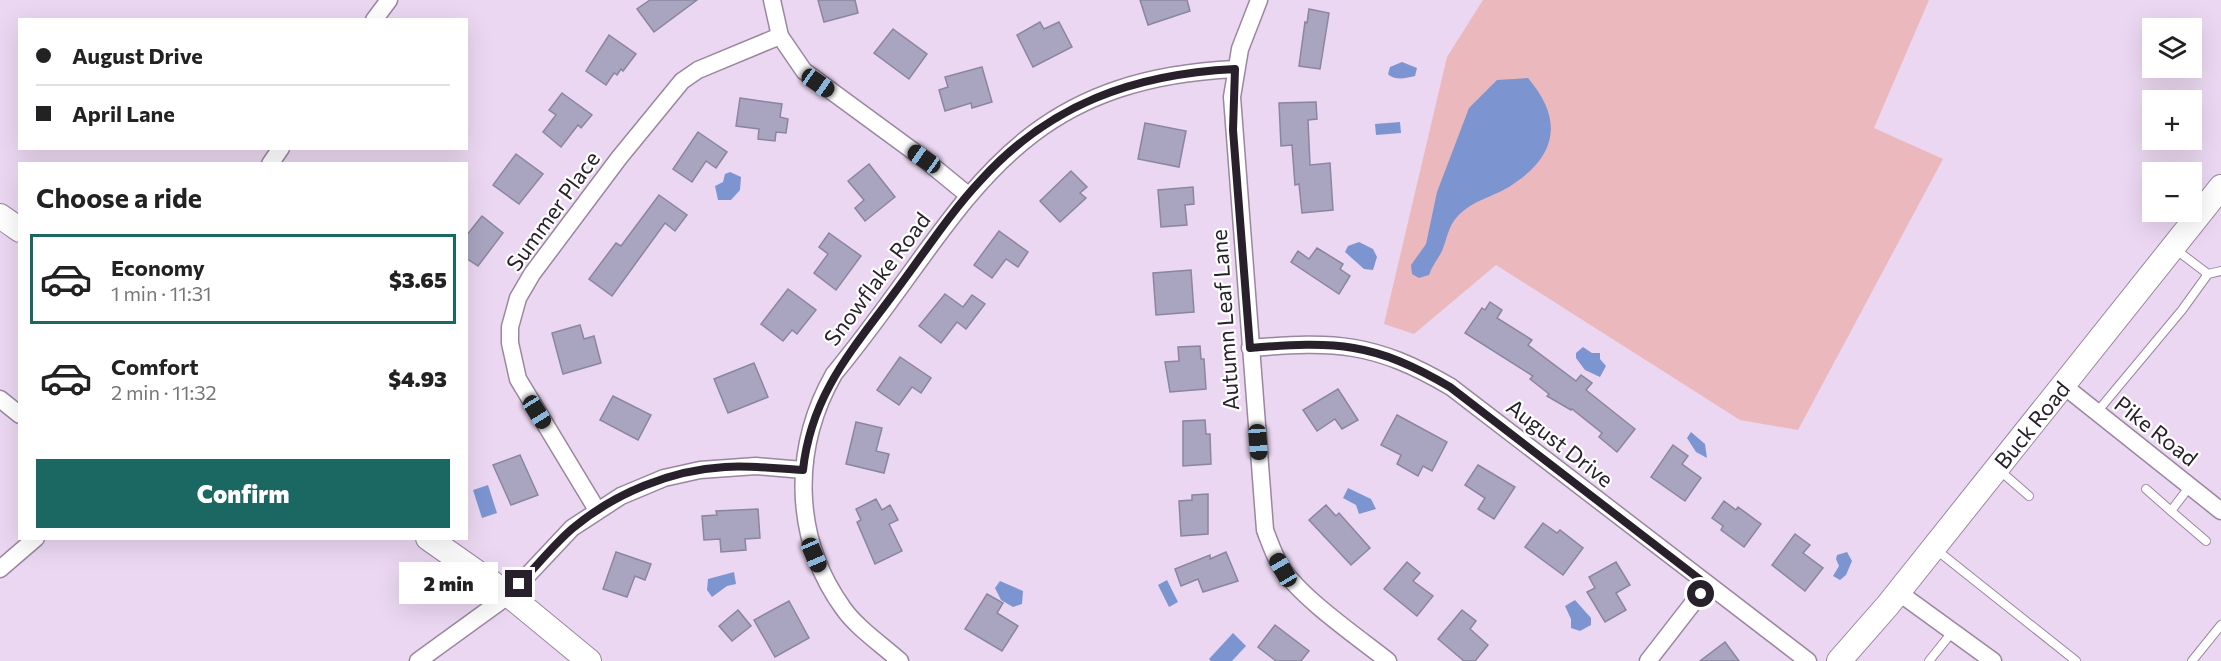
<!DOCTYPE html>
<html lang="en">
<head>
<meta charset="utf-8">
<style>
  body { margin:0; font-family:Commissioner,sans-serif; background:#f6f6f6; color:#222; height:100vh; display:flex; flex-direction:column; font-size:22px; white-space:nowrap }
  * { box-sizing:border-box; margin:0 }
  p { font-size:20px; color:#767676 }
  .icon { flex:none; width:33px; height:33px; fill:none; stroke:currentColor; stroke-width:2; stroke-linecap:round; stroke-linejoin:round }
  .map { position:relative; flex:1; overflow:hidden }
  .side { position:absolute; left:18px; top:162px; width:450px; height:378px; display:flex; flex-direction:column; background:#fff; border-radius:0px; box-shadow:0 6px 24px #0002 }
  .side>* { flex:none }
  .hud { position:absolute; left:18px; top:18px; width:450px; height:132px; border-radius:0px; box-shadow:0 6px 24px #0002; display:grid; align-content:center; height:132px; padding:0 18px; background:#fff }
  .tools { position:absolute; left:2142px; top:18px; display:grid; gap:12px }
  .tools a { display:grid; place-items:center; width:60px; height:60px; border-radius:0px; background:#fff; box-shadow:0 6px 24px #0002; font-size:30px }
  .end { position:absolute; width:27px; height:27px; margin:-14px; border:8px solid #28202a; background:#fff; box-shadow:0 0 0 3px #fff }
  .from { border-radius:50% }
  .bubble { position:absolute; height:42px; border-radius:0px; background:#fff; box-shadow:0 6px 24px #0002; font-size:20px; font-weight:800; line-height:42px; text-align:center }
  .car { position:absolute; width:18px; height:36px; margin:-18px -9px; border-radius:8px; box-shadow:0 0 4px 2px #0007; background:linear-gradient(#222 24%,#8ab4d8 0 40%,#222 0 76%,#8ab4d8 0 86%,#222 0) }
  .hud b { display:flex; align-items:center; gap:21px; height:57px; font-size:22px }
  .hud b+b { border-top:2px solid #e0e0e0 }
  .hud i { width:15px; height:15px; background:#222 }
  ul { padding:0; list-style:none }
  li { display:flex; align-items:center; gap:18px; height:90px; margin:0 12px 9px; padding:0 6px; border:3px solid transparent; border-radius:0px }
  li div { flex:1 }
  li b { display:block; font-size:22px }
  li em { font-style:normal; font-weight:800 }
  li.active { border-color:#1b6761 }
  li>.icon { width:54px; height:54px; stroke-width:1.5 }
  h2 { padding:0 18px; font-size:27px; line-height:72px }
  .action { display:flex; gap:12px; margin-top:auto; padding:12px 18px }
  .action a { flex:1; height:69px; border-radius:0px; background:#1b6761; color:#fff; font-size:24px; font-weight:800; line-height:69px; text-align:center }
  .map>svg:first-child { display:block }
  .green { fill:#ebb8be }
  .water { fill:#7c95d1 }
  .building { fill:#a9a4c0; stroke:#8a86a1; stroke-width:1.5 }
  .lines { fill:none; stroke-linecap:round; stroke-linejoin:round }
  .lane-casing { stroke:#9a879f; stroke-width:10 }
  .street-casing { stroke:#9a879f; stroke-width:19 }
  .secondary-casing { stroke:#9a879f; stroke-width:26 }
  .lane { stroke:#fff; stroke-width:8 }
  .street { stroke:#fff; stroke-width:16 }
  .secondary { stroke:#fff; stroke-width:24 }
  .route { stroke:#28202a; stroke-width:8 }
  .labels { text-anchor:middle; stroke-width:4.5; stroke-linejoin:round; paint-order:stroke }
  .street-label { font-size:22px; fill:#28202a; stroke:#fff }
</style>
</head>
<body>
<div class="map">
<svg width="2221" height="661" viewBox="0 0 2221 661">
  <rect width="100%" height="100%" fill="#ebd7f1"/>
  <polygon class="green" points="1483,0 1929,0 1874,128 1943,159 1798,430 1740,420 1496,265 1414,334 1384,324 1447,57"/>
  <g class="water">
    <path d="M1402,62l15,6 -2,8c-8,2 -21,5 -27,-2l2,-7z"/>
    <path d="M1528,78c35,41 30,77 -16,107 -18,12 -40,15 -55,32 -9,10 -10,22 -15,34 -4,8 -10,15 -13,24l-10,3 -7,-4 -1,-9 15,-21 11,-52 32,-84 28,-28z"/>
    <polygon points="1400,122 1401,133 1376,135 1375,124"/>
    <polygon points="730,172 741,177 740,190 731,200 718,200 715,186 723,182 725,174"/>
    <polygon points="1359,242 1373,249 1377,257 1373,270 1364,269 1345,252 1348,246"/>
    <polygon points="1583,347 1592,353 1600,353 1600,359 1606,366 1600,377 1585,370 1576,358 1576,353"/>
    <polygon points="1691,432 1705,444 1707,458 1696,452 1687,438"/>
    <polygon points="488,485 497,513 482,518 473,490"/>
    <polygon points="1348,488 1371,499 1376,509 1359,514 1356,505 1343,498"/>
    <polygon points="1847,552 1852,561 1846,575 1840,580 1833,576 1839,566 1836,559 1837,555"/>
    <polygon points="734,572 736,584 727,586 712,597 707,590 708,579"/>
    <polygon points="1167,580 1178,602 1169,607 1158,585"/>
    <polygon points="1000,581 1023,591 1022,604 1013,607 1001,600 995,588"/>
    <polygon points="1575,600 1591,618 1591,625 1580,631 1571,628 1571,619 1565,606"/>
    <polygon points="1233,633 1246,646 1232,661 1211,661 1209,659"/>
  </g>
  <g class="building">
    <polygon points="650,0 697,0 654,32 637,9"/>
    <polygon points="818,0 855,0 858,13 824,22"/>
    <polygon points="1140,0 1187,0 1190,11 1148,25"/>
    <polygon points="1309,9 1329,13 1320,69 1299,66 1305,22 1307,23"/>
    <polygon points="1040,22 1044,29 1059,22 1072,47 1033,67 1017,35"/>
    <polygon points="893,29 927,54 909,79 874,53"/>
    <polygon points="609,35 636,54 623,71 621,69 617,75 614,73 606,85 586,71"/>
    <polygon points="982,67 992,102 972,108 971,103 945,111 939,90 948,87 945,77"/>
    <polygon points="562,93 592,115 581,128 578,125 561,147 543,132 556,115 549,110"/>
    <polygon points="740,98 782,104 780,117 788,119 786,133 776,132 775,141 758,139 759,129 736,126"/>
    <polygon points="1316,102 1317,119 1308,120 1310,165 1330,163 1333,210 1302,213 1299,184 1295,185 1292,145 1281,146 1279,103"/>
    <polygon points="1145,123 1186,131 1179,167 1138,159"/>
    <polygon points="698,132 727,152 716,168 706,161 692,182 673,169"/>
    <polygon points="516,154 543,174 519,204 493,185"/>
    <polygon points="869,164 895,197 865,221 855,208 864,200 848,181"/>
    <polygon points="1071,171 1087,187 1080,193 1086,198 1060,222 1040,201"/>
    <polygon points="1193,187 1194,204 1185,205 1187,225 1161,227 1158,190"/>
    <polygon points="659,195 687,215 675,231 665,223 612,296 589,279 616,243 621,246"/>
    <polygon points="482,216 503,233 478,266 466,258 466,236"/>
    <polygon points="999,231 1028,252 1018,267 1006,259 992,278 974,265"/>
    <polygon points="829,233 861,256 836,290 814,273 828,254 819,247"/>
    <polygon points="1317,248 1343,264 1340,269 1350,276 1339,294 1291,262 1298,251 1309,259"/>
    <polygon points="1191,270 1194,312 1156,315 1153,273"/>
    <polygon points="788,289 816,310 797,334 792,330 783,341 761,324"/>
    <polygon points="945,294 963,307 972,295 985,304 966,329 957,322 941,343 919,326"/>
    <polygon points="1490,302 1502,310 1497,318 1532,340 1528,345 1576,381 1581,375 1592,383 1586,390 1635,429 1617,452 1599,437 1602,433 1572,409 1571,410 1547,396 1549,394 1530,379 1533,376 1465,333 1482,308 1485,310"/>
    <polygon points="580,325 584,339 594,336 601,363 563,374 552,333"/>
    <polygon points="1200,346 1201,359 1204,359 1206,389 1170,392 1165,362 1179,361 1178,347"/>
    <polygon points="900,357 931,378 921,393 912,387 899,405 877,390"/>
    <polygon points="754,363 768,397 728,413 714,379"/>
    <polygon points="1338,389 1358,420 1342,429 1335,419 1317,431 1303,410"/>
    <polygon points="613,396 651,415 638,440 600,420"/>
    <polygon points="1397,415 1447,442 1432,471 1423,466 1418,476 1397,464 1401,455 1381,445"/>
    <polygon points="1205,420 1206,434 1210,434 1211,464 1183,466 1183,421"/>
    <polygon points="856,422 882,428 876,451 889,454 884,473 846,464"/>
    <polygon points="1673,445 1688,456 1682,464 1701,478 1685,501 1651,477"/>
    <polygon points="520,455 538,495 511,505 493,465"/>
    <polygon points="1478,465 1515,487 1494,519 1478,509 1485,498 1465,485"/>
    <polygon points="1208,494 1208,534 1181,536 1179,501 1192,500 1192,495"/>
    <polygon points="876,499 882,510 890,505 898,520 889,524 902,551 875,564 857,522 861,520 856,509"/>
    <polygon points="1724,501 1736,510 1738,507 1761,524 1744,547 1721,530 1723,526 1712,518"/>
    <polygon points="1326,505 1336,516 1339,513 1370,548 1351,565 1309,520"/>
    <polygon points="758,509 760,538 745,539 746,550 721,552 720,539 704,540 702,516 717,515 716,511"/>
    <polygon points="1543,523 1557,533 1560,530 1583,548 1563,575 1525,547"/>
    <polygon points="1795,534 1810,545 1803,553 1823,568 1805,591 1772,565"/>
    <polygon points="616,552 651,564 645,580 635,576 627,597 603,589"/>
    <polygon points="1226,552 1238,581 1203,592 1198,579 1181,586 1175,569 1210,555 1210,559"/>
    <polygon points="1407,562 1420,573 1413,581 1433,596 1417,616 1384,589"/>
    <polygon points="1616,562 1630,585 1616,593 1626,610 1605,622 1587,592 1595,588 1589,577"/>
    <polygon points="987,594 1003,603 997,613 1018,626 1002,651 965,629"/>
    <polygon points="789,601 809,638 775,657 754,620"/>
    <polygon points="738,610 751,626 732,641 719,626"/>
    <polygon points="1462,610 1476,621 1470,629 1488,645 1475,661 1464,661 1438,639"/>
    <polygon points="1275,625 1309,651 1301,661 1276,661 1258,647"/>
    <polygon points="1725,642 1739,661 1700,661"/>
  </g>
  <g class="lines">
    <defs>
      <g id="lane">
        <polyline points="2175,249 2208,274"/>
        <polyline points="2097,412 2182,310 2208,274 2221,271"/>
        <polyline points="1998,469 2029,496"/>
        <polyline points="2190,486 2171,511 2206,541"/>
        <polyline points="2146,489 2171,511"/>
        <polyline points="1934,548 2076,661"/>
        <polyline points="1929,661 1953,631"/>
        <polyline points="2192,661 2221,625"/>
      </g>
      <g id="street">
        <polyline points="772,0 780,36 804,71 924,159 968,195"/>
        <path d="M1259,0l-19,49 -8,48 33,433c5,13 9,26 17,38 19,30 77,70 106,93"/>
        <polyline points="374,20 389,0"/>
        <polyline points="270,164 281,148"/>
        <path d="M1250,348c86,-7 124,-6 201,39l357,274"/>
        <polyline points="2064,386 2221,511"/>
        <polyline points="0,399 20,415"/>
        <polyline points="597,510 518,379 510,343 510,327 518,298 532,274 619,158 682,81 698,70 780,36"/>
        <polyline points="0,569 36,538"/>
        <polyline points="1898,592 1993,661"/>
        <polyline points="418,661 509,595 572,528 621,496 664,478 700,470 756,466 803,470"/>
        <path d="M900,661c-19,-17 -43,-33 -57,-53 -51,-71 -51,-160 -9,-234 130,-157 167,-294 401,-305"/>
        <polyline points="1648,661 1707,585"/>
      </g>
      <g id="secondary">
        <polyline points="0,216 20,230"/>
        <polyline points="428,538 509,595 589,661"/>
        <polyline points="1839,661 1888,605 2221,187"/>
      </g>
    </defs>
    <use href="#lane" class="lane-casing"/>
    <use href="#street" class="street-casing"/>
    <use href="#secondary" class="secondary-casing"/>
    <use href="#lane" class="lane"/>
    <use href="#street" class="street"/>
    <use href="#secondary" class="secondary"/>
  </g>
  <g class="lines">
    <path class="route" d="M519,584c18,-18 35,-40 54,-56 42,-35 98,-58 152,-61 26,-2 52,2 78,3 8,-75 49,-120 92,-178 28,-37 54,-78 86,-112 69,-76 153,-106 254,-111l-2,61 17,218c86,-7 124,-6 200,39l257,198 -6,9"/>
  </g>
  <g class="labels">
    <g class="street-label">
      <text transform="translate(553 211) rotate(-54)" y="8">Summer Place</text>
      <text transform="translate(877 279) rotate(-53)" y="8">Snowflake Road</text>
      <text transform="translate(1225 320) rotate(-94)" y="8">Autumn Leaf Lane</text>
      <text transform="translate(2032 425) rotate(-51)" y="8">Buck Road</text>
      <text transform="translate(2156 431) rotate(38)" y="8">Pike Road</text>
      <text transform="translate(1560 443) rotate(38)" y="8">August Drive</text>
    </g>
  </g>
</svg>
<div class="tools">
<a><svg class="icon" aria-label="layers" viewBox="0 0 24 24"><path d="M12 4l9 5-9 5-9-5zM3 14l9 5 9-5"/></svg></a>
<a>+</a>
<a>−</a>
</div>
<i class="end from" style="left:1701px;top:594px"></i>
<i class="end" style="left:519px;top:584px"></i>
<div class="bubble" style="left:399px;top:562px;width:99px">2 min</div>
<i class="car" style="left:818px;top:83px;rotate:125deg"></i>
<i class="car" style="left:924px;top:159px;rotate:305deg"></i>
<i class="car" style="left:537px;top:412px;rotate:148deg"></i>
<i class="car" style="left:1258px;top:442px;rotate:176deg"></i>
<i class="car" style="left:814px;top:555px;rotate:157deg"></i>
<i class="car" style="left:1283px;top:570px;rotate:330deg"></i>
<div class="hud">
<b><i class="from"></i>August Drive</b>
<b><i></i>April Lane</b>
</div>
<section class="side">
<h2>Choose a ride</h2>
<ul>
<li class="active"><svg class="icon" aria-label="car" viewBox="0 0 24 24"><path d="M5 17H2v-5l4-1 3-4h7l3 4 3 1v5h-3M9 17h6M6 11h13"/><circle cx="7" cy="17" r="2"/><circle cx="17" cy="17" r="2"/></svg><div><b>Economy</b><p>1 min · 11:31</p></div><em>$3.65</em></li>
<li><svg class="icon" aria-label="car" viewBox="0 0 24 24"><path d="M5 17H2v-5l4-1 3-4h7l3 4 3 1v5h-3M9 17h6M6 11h13"/><circle cx="7" cy="17" r="2"/><circle cx="17" cy="17" r="2"/></svg><div><b>Comfort</b><p>2 min · 11:32</p></div><em>$4.93</em></li>
</ul>
<div class="action"><a>Confirm</a></div>
</section>
</div>
</body>
</html>
